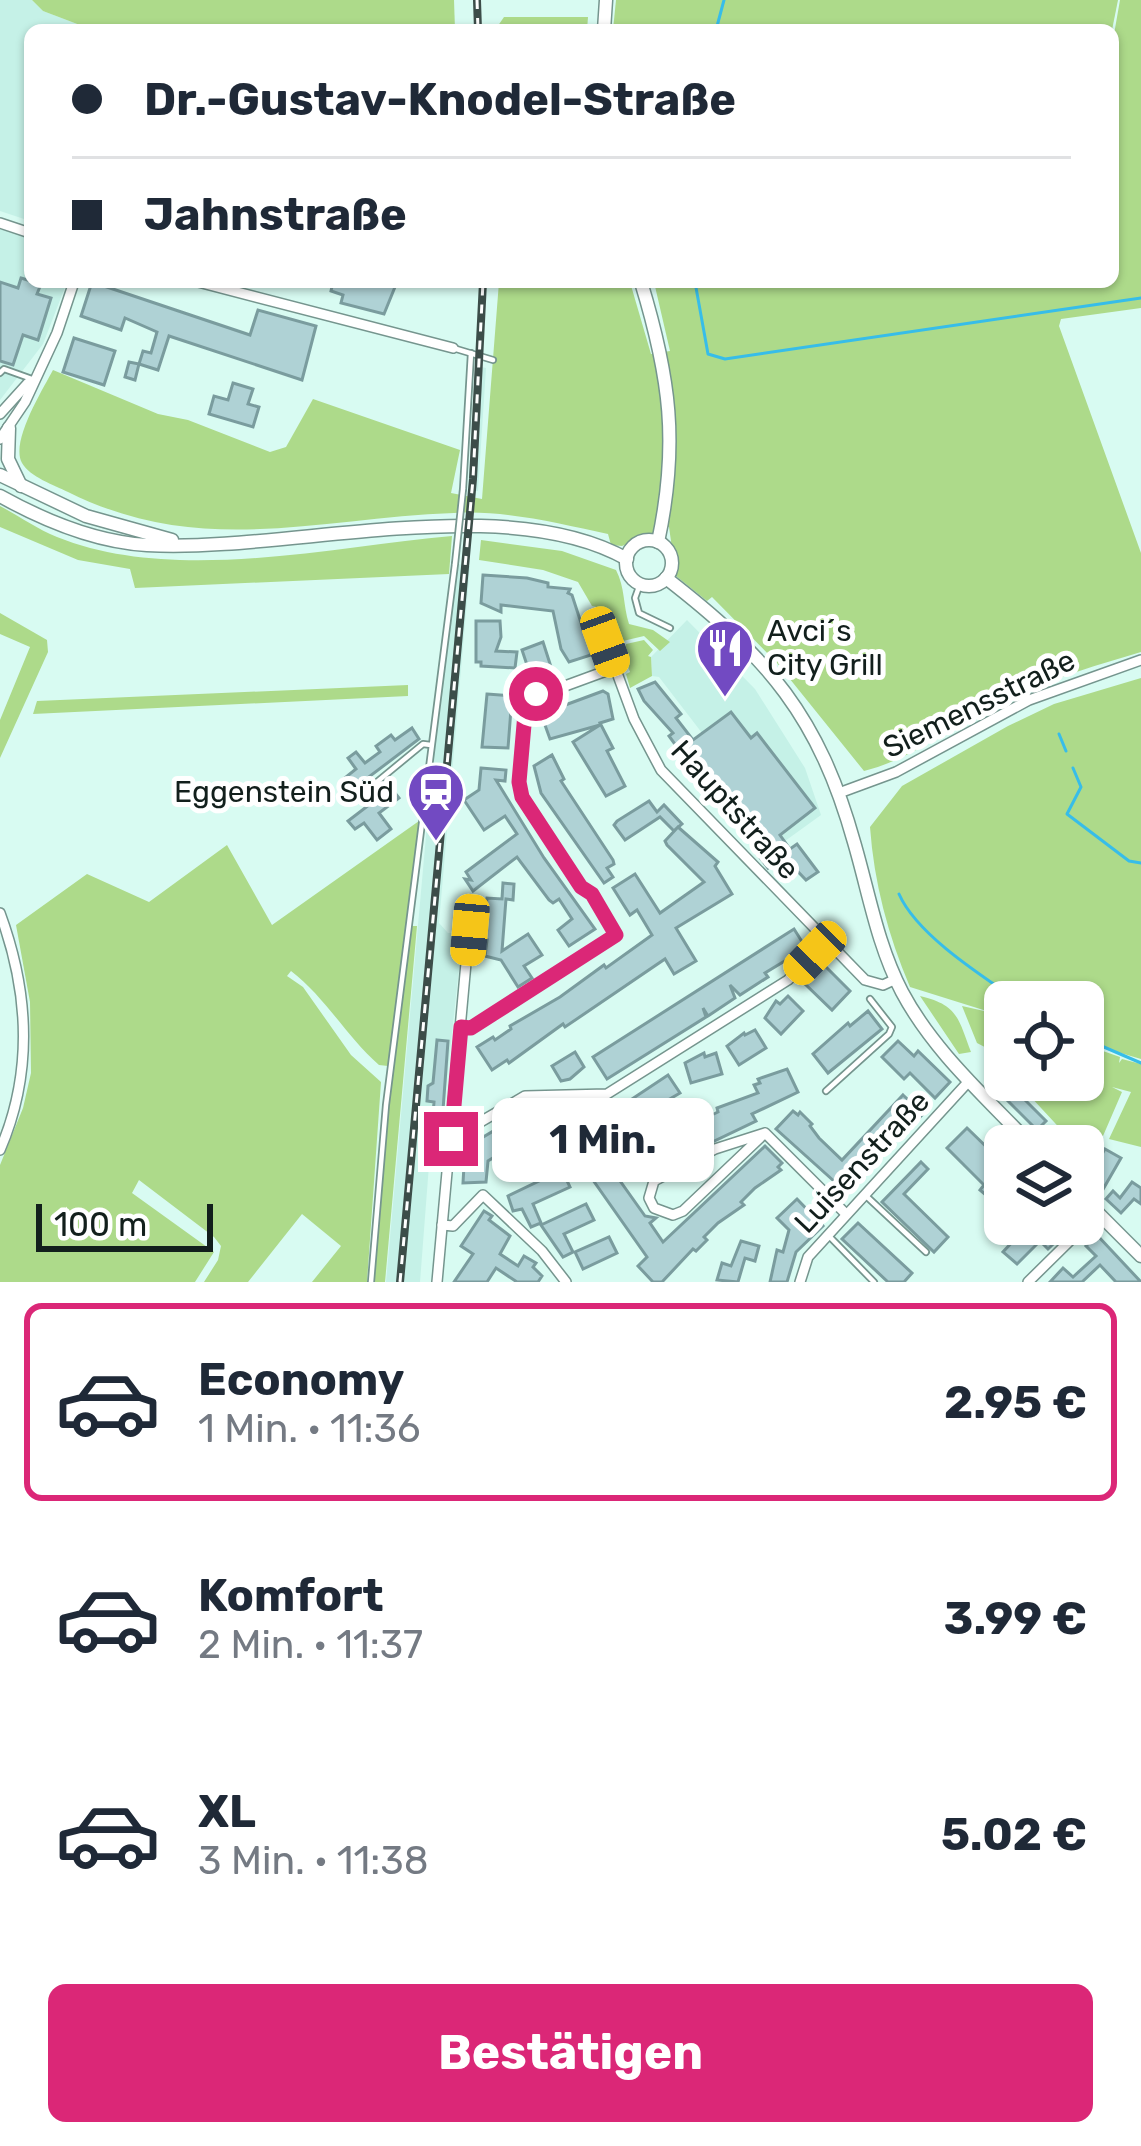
<!DOCTYPE html>
<html lang="de">
<head>
<meta charset="utf-8">
<style>
  body { margin:0; font-family:Rubik,sans-serif; background:#f6f6f7; color:#1f2937; height:100vh; display:flex; flex-direction:column; font-size:45px; white-space:nowrap }
  * { box-sizing:border-box; margin:0 }
  p { font-size:39px; color:#747a83 }
  .icon { flex:none; width:66px; height:66px; fill:none; stroke:currentColor; stroke-width:2; stroke-linecap:round; stroke-linejoin:round }
  .map { position:relative; height:1282px; overflow:hidden }
  .sheet { display:flex; flex-direction:column; background:#fff; flex:1 }
  .sheet>* { flex:none }
  .hud { position:absolute; left:24px; top:24px; width:1095px; height:264px; border-radius:18px; box-shadow:0 3px 9px #0004; display:grid; align-content:center; height:264px; padding:0 48px; background:#fff }
  .fabs { position:absolute; left:984px; top:981px; display:grid; gap:24px }
  .fabs a { display:grid; place-items:center; width:120px; height:120px; border-radius:18px; background:#fff; box-shadow:0 3px 9px #0004; font-size:60px }
  .scale { position:absolute; left:36px; bottom:30px; width:177px; box-sizing:border-box; padding-left:12px; border:6px solid #121f1c; border-top:0; font-size:33px; line-height:42px; white-space:nowrap; color:#121f1c; -webkit-text-stroke:9px #fff; paint-order:stroke }
  .end { position:absolute; width:54px; height:54px; margin:-27px; border:15px solid #db2777; background:#fff; box-shadow:0 0 0 6px #fff }
  .from { border-radius:50% }
  .bubble { position:absolute; height:84px; border-radius:18px; background:#fff; box-shadow:0 3px 9px #0004; font-size:39px; font-weight:700; line-height:84px; text-align:center }
  .car { position:absolute; width:36px; height:72px; margin:-36px -18px; border-radius:15px; box-shadow:0 0 9px 3px #0007; background:linear-gradient(#f5c518 24%,#345 0 40%,#f5c518 0 76%,#345 0 86%,#f5c518 0) }
  .hud b { display:flex; align-items:center; gap:42px; height:114px; font-size:45px }
  .hud b+b { border-top:3px solid #e0e1e3 }
  .hud i { width:30px; height:30px; background:#1f2937 }
  ul { padding:21px 0 0; list-style:none }
  li { display:flex; align-items:center; gap:36px; height:198px; margin:0 24px 18px; padding:0 24px; border:6px solid transparent; border-radius:18px }
  li div { flex:1 }
  li b { display:block; font-size:45px }
  li em { font-style:normal; font-weight:700 }
  li.active { border-color:#db2777 }
  li>.icon { width:108px; height:108px; stroke-width:1.5 }
  .cta { display:flex; gap:24px; margin-top:auto; padding:24px 48px }
  .cta a { flex:1; height:138px; border-radius:18px; background:#db2777; color:#fff; font-size:48px; font-weight:700; line-height:138px; text-align:center }
  .map>svg:first-child { display:block }
  .built { fill:#c5f1e7 }
  .green { fill:#adda8a }
  .lines { fill:none; stroke-linecap:round; stroke-linejoin:round }
  .stream { stroke:#37bde9; stroke-width:3 }
  .building { fill:#afd2d5; stroke:#7a9c9e; stroke-width:3 }
  .service-casing { stroke:#75958e; stroke-width:8 }
  .minor-casing { stroke:#75958e; stroke-width:12 }
  .tertiary-casing { stroke:#75958e; stroke-width:15 }
  .service { stroke:#fff; stroke-width:4.5 }
  .minor { stroke:#fff; stroke-width:9 }
  .tertiary { stroke:#fff; stroke-width:12 }
  .rail-casing { stroke:#3c4d49; stroke-width:8 }
  .rail { stroke:#fff; stroke-width:3; stroke-dasharray:9; stroke-linecap:butt }
  .service-bridge-casing { stroke:#75958e; stroke-width:8; stroke-linecap:butt }
  .service-bridge { stroke:#fff; stroke-width:4.5 }
  .route { stroke:#db2777; stroke-width:15 }
  .labels { text-anchor:middle; stroke-width:10; stroke-linejoin:round; paint-order:stroke }
  .poi-label { font-size:30px; fill:#121f1c; stroke:#fff; text-anchor:start }
  .street-label { font-size:30px; fill:#121f1c; stroke:#fff }
</style>
</head>
<body>
<div class="map">
<svg width="1141" height="1282" viewBox="0 0 1141 1282">
  <rect width="100%" height="100%" fill="#d8fbf2"/>
  <g class="built">
    <polygon points="0,0 32,0 43,11 93,30 30,30 30,221 0,211"/>
    <polygon points="0,229 30,239 30,282 67,282 43,344 0,400"/>
    <polygon points="477,366 486,368 478,491 468,490"/>
    <polygon points="458,564 470,566 439,923 448,933 463,933 446,1087 435,1087 420,1282 386,1282 433,758"/>
    <polygon points="687,620 755,689 805,768 821,815 785,841 659,677 652,676 651,657"/>
  </g>
  <g class="green">
    <polygon points="32,0 454,0 455,30 93,30 43,11"/>
    <polygon points="616,0 1118,0 1112,30 613,30"/>
    <path d="M1120,0h21v308l-80,11 -2,7 82,227v99c-51,15 -103,31 -151,55 -43,22 -78,52 -126,64l-87,-108 -65,-66 -5,4 -31,-25 -7,-49 -12,-2 -4,8 -31,13 -11,-1 -3,-11c-51,-11 -102,-24 -154,-21 -138,5 -253,45 -386,-21 -14,-7 -38,-15 -46,-29 -12,-21 21,-74 31,-93l105,44 30,6 82,32 16,-5 27,-48 147,51 -9,43 31,6 17,-217h131l21,72 19,-3 -16,-69h459v-242z"/>
    <polygon points="504,17 588,17 587,30 495,30"/>
    <path d="M0,506c19,10 37,23 57,31 116,47 273,10 395,-1l-3,38 -314,14 -5,-19 -52,-9 -78,-33z"/>
    <path d="M481,540l81,11 54,19c9,17 7,35 13,54l24,6 17,12 -10,9 -16,-15 -21,5 -5,12 -16,-45 -10,-2 -14,-24 -35,-12 -64,-10z"/>
    <polygon points="0,613 47,640 48,652 0,758 0,720 30,647 0,634"/>
    <polygon points="644,640 653,650 648,656 651,657 652,676 630,688 626,674 630,672 623,653 626,644"/>
    <path d="M1141,678v381l-58,-17v-40h-78v67l-10,-11 3,-4 -21,-11 -15,-37 31,7 -83,-26c-22,-52 -36,-104 -40,-160l32,-41 106,-60 46,-22z"/>
    <polygon points="408,685 408,696 33,714 37,701"/>
    <path d="M419,821l-31,245 -9,-1c-33,-29 -53,-67 -88,-94l-4,5 16,11 48,68 30,27 -14,200h-55l29,-36 -39,-32 -54,68h-44l14,-22 3,-14 -7,-9 -75,-57 -7,13 82,59 -19,30h-195v-117l23,-57 8,-35 -1,-71 -14,-77 71,-51 62,28 78,-57 45,80z"/>
    <polygon points="412,926 417,926 385,1282 374,1282 389,1106"/>
    <path d="M920,996c38,9 38,22 51,56l-12,2z"/>
    <polygon points="1083,1044 1120,1057 1119,1063 1122,1059 1141,1064 1141,1147 1109,1139 1131,1092 1112,1087 1122,1092 1103,1136 1083,1130 1067,1136 1015,1080 1083,1080"/>
  </g>
  <g class="lines">
    <g class="stream">
      <polyline points="716,30 724,0"/>
      <polyline points="695,282 708,354 725,359 1141,298"/>
      <polyline points="1059,734 1066,751"/>
      <polyline points="1073,768 1081,787 1067,814 1129,861 1141,863"/>
      <path d="M899,894c18,41 83,82 121,108"/>
      <polyline points="1083,1038 1141,1063"/>
    </g>
  </g>
  <g class="building">
    <polygon points="21,278 41,284 37,294 51,298 38,340 23,335 13,365 0,361 0,282 18,288"/>
    <polygon points="92,282 250,335 258,310 316,326 302,380 169,336 158,370 139,364 135,380 125,377 129,362 139,364 143,351 151,353 157,332 125,318 121,330 81,316"/>
    <polygon points="333,282 397,282 384,314 341,303 343,295 331,291"/>
    <polygon points="74,338 115,351 104,385 63,372"/>
    <polygon points="233,383 253,389 248,404 259,407 253,427 209,414 214,396 228,400"/>
    <polygon points="483,575 527,578 548,583 548,587 570,589 568,593 572,595 583,629 587,628 590,635 591,655 569,662 561,649 553,611 501,605 501,612 481,603"/>
    <polygon points="476,621 500,621 501,637 496,651 517,652 515,668 481,666 481,662 476,662"/>
    <polygon points="543,642 552,670 531,677 522,650"/>
    <polygon points="655,682 681,714 676,718 693,740 731,712 751,738 757,733 815,808 780,835 790,849 797,844 818,872 806,880 783,856 768,868 758,855 762,852 740,829 743,827 707,781 704,784 669,736 673,733 644,701 638,689"/>
    <polygon points="603,691 608,694 613,719 600,723 613,748 607,751 625,786 606,796 573,742 600,725 550,739 541,714"/>
    <polygon points="487,694 512,696 508,748 482,747"/>
    <polygon points="412,728 419,739 349,792 341,781 356,769 348,758 356,752 365,763 380,752 376,746 391,735 395,740"/>
    <polygon points="552,755 564,779 561,781 613,860 614,864 607,868 613,877 604,883 541,793 534,766"/>
    <polygon points="481,768 506,770 505,781 496,780 544,858 595,929 569,946 558,930 572,919 559,899 553,903 549,900 517,857 473,891 465,879 471,880 466,872 517,834 505,816 484,830 464,800 479,790"/>
    <polygon points="391,788 399,798 379,813 391,829 377,840 364,823 355,829 348,821"/>
    <polygon points="649,801 657,812 664,805 682,824 674,831 660,817 625,840 614,825 617,821"/>
    <polygon points="678,827 718,862 715,866 732,894 676,928 696,961 674,974 665,959 565,1027 563,1024 509,1063 507,1060 492,1070 477,1047 493,1037 495,1040 511,1029 510,1026 560,997 604,965 606,968 652,935 637,910 630,915 613,888 635,874 660,913 704,882 667,845 665,841"/>
    <polygon points="503,883 514,884 513,900 506,899 502,951 528,934 542,955 524,966 532,978 518,987 501,960 485,956 487,940 482,940 487,898 502,899"/>
    <polygon points="794,929 806,948 765,973 768,977 740,995 730,985 735,998 708,1016 703,1008 706,1017 607,1079 593,1057"/>
    <polygon points="823,964 850,991 832,1010 804,983"/>
    <polygon points="788,996 803,1011 781,1034 765,1018 776,1001 780,1004"/>
    <polygon points="868,1011 882,1029 828,1073 813,1054 848,1023 850,1026"/>
    <polygon points="755,1030 766,1048 739,1065 727,1046 744,1033 745,1035"/>
    <polygon points="437,1040 448,1041 439,1165 429,1164 434,1102 427,1101 428,1086 433,1083"/>
    <polygon points="898,1041 914,1056 918,1051 950,1082 935,1098 910,1073 904,1079 882,1057"/>
    <polygon points="575,1052 584,1067 570,1079 561,1081 552,1066"/>
    <polygon points="704,1053 705,1057 716,1053 722,1074 691,1083 685,1063"/>
    <polygon points="787,1069 798,1092 752,1114 756,1121 637,1178 626,1156 632,1153 630,1150 660,1140 691,1121 705,1133 701,1120 718,1112 717,1108 758,1093 754,1085 760,1083 758,1079"/>
    <polygon points="995,1070 1046,1121 1037,1130 986,1079"/>
    <polygon points="668,1075 680,1093 611,1133 601,1118 610,1109 618,1104 620,1107"/>
    <polygon points="903,1095 923,1114 845,1191 776,1129 793,1111 798,1115 800,1112 812,1124 810,1126 819,1138 842,1160"/>
    <polygon points="565,1104 576,1110 596,1147 612,1136 617,1143 601,1154 645,1216 656,1218 650,1223 663,1242 765,1146 782,1163 778,1167 781,1170 755,1188 741,1202 744,1205 718,1223 704,1237 707,1240 696,1251 693,1249 662,1282 653,1282 638,1266 647,1257 548,1116"/>
    <polygon points="530,1109 543,1127 488,1161 486,1182 463,1183 465,1148"/>
    <polygon points="967,1128 1005,1165 1005,1202 1000,1207 980,1190 984,1185 947,1148"/>
    <polygon points="1105,1149 1121,1158 1102,1191 1088,1178"/>
    <polygon points="921,1162 928,1169 904,1194 948,1237 934,1252 882,1202"/>
    <polygon points="562,1170 570,1187 533,1204 541,1223 531,1227 522,1209 513,1211 508,1196"/>
    <polygon points="1132,1182 1141,1188 1141,1204 1134,1199 1121,1213 1106,1199 1113,1191 1120,1198"/>
    <polygon points="797,1199 823,1226 796,1252 787,1282 770,1282 777,1250 783,1252 789,1230 777,1218"/>
    <polygon points="586,1204 594,1220 564,1234 573,1252 563,1257 541,1225"/>
    <polygon points="484,1211 492,1216 489,1220 510,1236 500,1254 518,1266 524,1256 536,1263 533,1267 542,1276 538,1282 517,1282 496,1268 487,1282 454,1282 473,1254 461,1246"/>
    <polygon points="858,1223 912,1273 904,1282 888,1282 842,1239"/>
    <polygon points="1040,1224 1051,1231 1058,1224 1074,1224 1048,1249 1040,1241 1017,1264 1003,1252 1016,1238 1021,1243"/>
    <polygon points="1097,1235 1141,1282 1116,1282 1100,1265 1082,1282 1050,1282 1063,1268 1073,1277 1096,1256 1086,1246"/>
    <polygon points="609,1237 617,1253 583,1269 575,1252"/>
    <polygon points="741,1241 759,1246 755,1261 745,1258 738,1282 717,1280 722,1263 731,1266"/>
  </g>
  <g class="lines">
    <defs>
      <g id="service">
        <polyline points="453,348 493,360"/>
        <polyline points="0,373 4,369 32,379"/>
        <polyline points="463,489 471,353"/>
        <polyline points="640,584 635,598 639,613 670,628"/>
        <polyline points="372,786 423,744 431,745"/>
        <polyline points="826,1091 889,1034 892,1027 870,999"/>
        <polyline points="864,1194 926,1252"/>
        <polyline points="828,1235 874,1282"/>
        <polyline points="371,1282 386,1105 455,564"/>
      </g>
      <g id="minor">
        <polyline points="0,223 30,233"/>
        <polyline points="198,282 453,348"/>
        <polyline points="0,414 28,383"/>
        <polyline points="0,439 25,402 57,333 74,282"/>
        <polyline points="596,616 634,719 661,770 865,980 883,985 896,979"/>
        <polyline points="839,793 896,772 1029,700 1141,660"/>
        <path d="M0,913c29,79 34,158 0,237"/>
        <polyline points="461,1027 471,1028 616,935 592,894 581,887 522,797 519,782 527,700 614,668"/>
        <polyline points="765,1133 683,1211 673,1215 654,1208 649,1198 654,1181 715,1149 765,1133 846,1214"/>
        <polyline points="451,1139 525,1096 607,1094 788,980 825,942"/>
        <polyline points="442,1225 453,1226 483,1195 542,1251 566,1282"/>
        <polyline points="437,1282 469,930 462,904"/>
        <polyline points="800,1282 808,1257 969,1081"/>
        <polyline points="1028,1282 1098,1213"/>
      </g>
      <g id="tertiary">
        <polyline points="604,30 606,0"/>
        <path d="M641,282c29,95 38,162 17,260"/>
        <polyline points="9,428 8,459 21,486"/>
        <polyline points="0,475 86,516 172,540"/>
        <path d="M0,496c45,25 95,46 147,49 141,8 356,-56 480,14"/>
        <circle cx="649" cy="563" r="23"/>
        <path d="M666,578c102,79 153,139 188,264 15,51 23,102 48,150 32,60 84,105 130,154"/>
        <polyline points="1083,1198 1141,1256"/>
      </g>
    </defs>
    <use href="#service" class="service-casing"/>
    <use href="#minor" class="minor-casing"/>
    <use href="#tertiary" class="tertiary-casing"/>
    <use href="#service" class="service"/>
    <use href="#minor" class="minor"/>
    <use href="#tertiary" class="tertiary"/>
    <defs>
      <g id="rail">
        <polyline points="477,0 478,30"/>
        <polyline points="400,1282 473,479 483,282"/>
      </g>
    </defs>
    <use href="#rail" class="rail-casing"/>
    <use href="#rail" class="rail"/>
    <defs>
      <polyline id="service-bridge" points="455,564 463,489"/>
    </defs>
    <use href="#service-bridge" class="service-bridge-casing"/>
    <use href="#service-bridge" class="service-bridge"/>
  </g>
  <g class="lines">
    <polyline class="route" points="451,1139 461,1027 471,1028 616,935 592,894 581,887 522,797 519,782 526,702 536,694"/>
  </g>
  <defs>
    <symbol id="restaurant-pin" viewBox="-11 -11 22 30"><path d="M0 17L-7.5 6A9.5 9.5 0 1 1 7.5 6Z" fill="#724ac2" stroke="#fff"/><path d="M-5-6h1v4h1v-4h1v4h1v-4h1v5L-1.5 .5V6h-2V.5L-5-1ZM5-6V6H3V1.5H1.5Q1.5-4 5-6Z" fill="#fff"/></symbol>
    <symbol id="station-pin" viewBox="-11 -11 22 30"><path d="M0 17L-7.5 6A9.5 9.5 0 1 1 7.5 6Z" fill="#724ac2" stroke="#fff"/><path d="M-3-6H3Q5-6 5-4V2Q5 4 3 4L4.5 6H3L1.5 4h-3L-3 6H-4.5L-3 4Q-5 4-5 2V-4Q-5-6-3-6ZM-3.5-4v3h7v-3ZM-3.5 1v1.5H-2V1ZM2 1v1.5H3.5V1Z" fill="#fff"/></symbol>
  </defs>
  <g fill-rule="evenodd">
    <use href="#restaurant-pin" x="692" y="615" width="66" height="90"/>
    <use href="#station-pin" x="403" y="759" width="66" height="90"/>
  </g>
  <g class="labels">
    <g class="poi-label">
      <text x="767" y="641">Avci´s<tspan x="767" dy="34">City Grill</tspan></text>
      <text x="394" y="802" text-anchor="end">Eggenstein Süd</text>
    </g>
    <g class="street-label">
      <text transform="translate(979 704) rotate(-26)" y="10">Siemensstraße</text>
      <text transform="translate(735 810) rotate(48)" y="10">Hauptstraße</text>
      <text transform="translate(862 1162) rotate(-47)" y="10">Luisenstraße</text>
    </g>
  </g>
</svg>
<div class="fabs">
<a><svg class="icon" aria-label="locate" viewBox="0 0 24 24"><circle cx="12" cy="12" r="6"/><path d="M12 2v4M12 18v4M2 12h4M18 12h4"/></svg></a>
<a><svg class="icon" aria-label="layers" viewBox="0 0 24 24"><path d="M12 4l9 5-9 5-9-5zM3 14l9 5 9-5"/></svg></a>
</div>
<div class="scale">100 m</div>
<i class="end from" style="left:536px;top:694px"></i>
<i class="end" style="left:451px;top:1139px"></i>
<div class="bubble" style="left:492px;top:1098px;width:222px">1 Min.</div>
<i class="car" style="left:605px;top:642px;rotate:160deg"></i>
<i class="car" style="left:470px;top:930px;rotate:185deg"></i>
<i class="car" style="left:815px;top:953px;rotate:224deg"></i>
<div class="hud">
<b><i class="from"></i>Dr.-Gustav-Knodel-Straße</b>
<b><i></i>Jahnstraße</b>
</div>
</div>
<section class="sheet">
<ul>
<li class="active"><svg class="icon" aria-label="car" viewBox="0 0 24 24"><path d="M5 17H2v-5l4-1 3-4h7l3 4 3 1v5h-3M9 17h6M6 11h13"/><circle cx="7" cy="17" r="2"/><circle cx="17" cy="17" r="2"/></svg><div><b>Economy</b><p>1 Min. · 11:36</p></div><em>2.95 €</em></li>
<li><svg class="icon" aria-label="car" viewBox="0 0 24 24"><path d="M5 17H2v-5l4-1 3-4h7l3 4 3 1v5h-3M9 17h6M6 11h13"/><circle cx="7" cy="17" r="2"/><circle cx="17" cy="17" r="2"/></svg><div><b>Komfort</b><p>2 Min. · 11:37</p></div><em>3.99 €</em></li>
<li><svg class="icon" aria-label="car" viewBox="0 0 24 24"><path d="M5 17H2v-5l4-1 3-4h7l3 4 3 1v5h-3M9 17h6M6 11h13"/><circle cx="7" cy="17" r="2"/><circle cx="17" cy="17" r="2"/></svg><div><b>XL</b><p>3 Min. · 11:38</p></div><em>5.02 €</em></li>
</ul>
<div class="cta"><a>Bestätigen</a></div>
</section>
</body>
</html>
